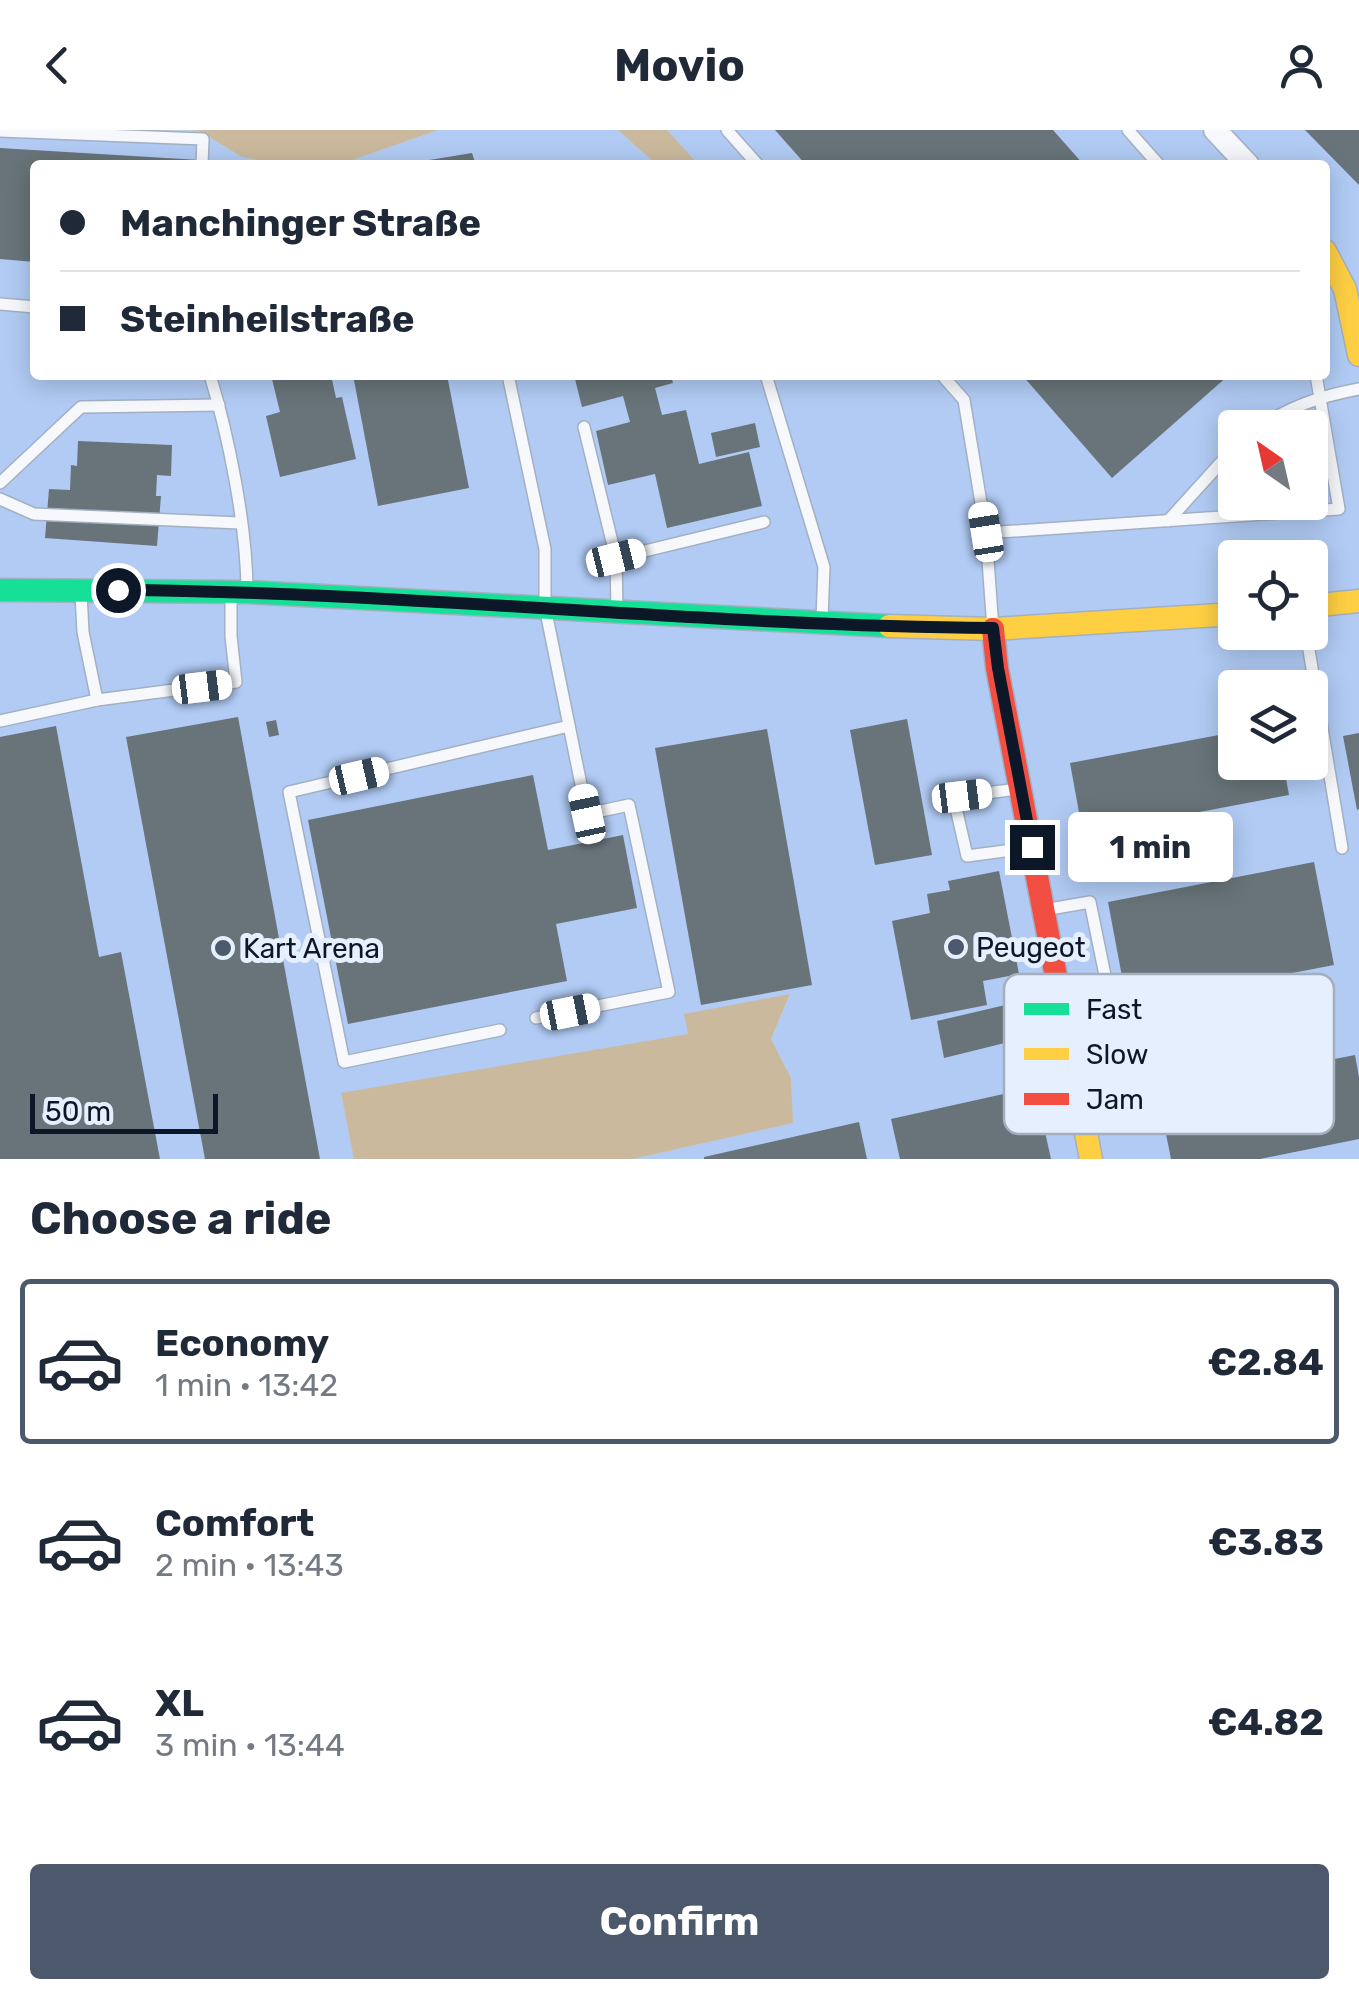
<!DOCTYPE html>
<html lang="en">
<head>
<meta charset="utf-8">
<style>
  body { margin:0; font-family:Rubik,sans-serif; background:#f6f6f7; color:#1f2937; height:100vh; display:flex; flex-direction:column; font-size:38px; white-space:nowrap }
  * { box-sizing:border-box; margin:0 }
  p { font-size:32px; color:#747a83 }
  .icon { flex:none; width:55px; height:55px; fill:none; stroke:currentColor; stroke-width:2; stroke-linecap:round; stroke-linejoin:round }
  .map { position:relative; height:1029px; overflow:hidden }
  .panel { display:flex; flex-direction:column; background:#fff; flex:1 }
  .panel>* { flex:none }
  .hud { position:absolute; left:30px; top:30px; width:1300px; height:220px; border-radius:10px; box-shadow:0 5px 25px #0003; display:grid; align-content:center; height:220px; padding:0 30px; background:#fff }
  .needle { width:65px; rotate:326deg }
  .fabs { position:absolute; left:1218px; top:280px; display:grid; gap:20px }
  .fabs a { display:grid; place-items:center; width:110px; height:110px; border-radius:10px; background:#fff; box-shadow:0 5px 25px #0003; font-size:50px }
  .scale { position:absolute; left:30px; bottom:25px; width:188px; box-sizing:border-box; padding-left:10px; border:5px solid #0c1727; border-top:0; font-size:28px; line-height:35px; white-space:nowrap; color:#0c1727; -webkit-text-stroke:8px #e5effd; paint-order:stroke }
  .end { position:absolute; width:45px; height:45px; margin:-22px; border:12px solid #0c1727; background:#fff; box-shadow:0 0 0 5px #fff }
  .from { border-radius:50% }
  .bubble { position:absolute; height:70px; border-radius:10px; background:#fff; box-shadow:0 5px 25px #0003; font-size:32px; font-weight:700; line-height:70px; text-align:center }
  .car { position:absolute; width:30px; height:60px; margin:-30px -15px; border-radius:12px; box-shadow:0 0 8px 2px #0007; background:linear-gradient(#fff 24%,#345 0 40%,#fff 0 76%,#345 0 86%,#fff 0) }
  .hud b { display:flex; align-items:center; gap:35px; height:95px; font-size:38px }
  .hud b+b { border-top:2px solid #e0e1e3 }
  .hud i { width:25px; height:25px; background:#1f2937 }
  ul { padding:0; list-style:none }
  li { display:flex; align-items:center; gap:30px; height:165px; margin:0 20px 15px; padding:0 10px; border:5px solid transparent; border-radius:10px }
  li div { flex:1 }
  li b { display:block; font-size:38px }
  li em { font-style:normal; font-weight:700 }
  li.current { border-color:#4c586c }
  li>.icon { width:90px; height:90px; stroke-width:1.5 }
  h2 { padding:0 30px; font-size:45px; line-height:120px }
  .primary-button { display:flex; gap:20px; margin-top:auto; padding:20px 30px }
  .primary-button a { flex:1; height:115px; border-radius:10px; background:#4c586c; color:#fff; font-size:40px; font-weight:700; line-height:115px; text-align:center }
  header { display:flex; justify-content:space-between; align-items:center; height:130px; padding:0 30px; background:#fff; font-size:45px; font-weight:700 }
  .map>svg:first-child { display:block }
  .built { fill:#b1cbf4; fill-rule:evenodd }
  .green { fill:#cab99d }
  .building { fill:#687479 }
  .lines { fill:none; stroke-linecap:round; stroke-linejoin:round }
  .lane-casing { stroke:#a3b0c2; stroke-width:14 }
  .street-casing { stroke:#a3b0c2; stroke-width:25 }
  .fast-casing { stroke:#a3b0c2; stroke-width:25 }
  .slow-casing { stroke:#a3b0c2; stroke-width:25 }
  .jam-casing { stroke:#a3b0c2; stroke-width:25 }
  .lane { stroke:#f6f8fc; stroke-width:11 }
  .street { stroke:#f6f8fc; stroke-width:22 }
  .fast { stroke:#16e098; stroke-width:22 }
  .slow { stroke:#ffcf43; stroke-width:22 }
  .jam { stroke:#f24e42; stroke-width:22 }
  .route { stroke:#0c1727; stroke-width:12 }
  .poi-dot { fill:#4c586c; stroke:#e5effd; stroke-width:4 }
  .labels { text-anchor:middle; stroke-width:10; stroke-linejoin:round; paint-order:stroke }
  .poi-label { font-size:28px; fill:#0c1727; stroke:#e5effd; text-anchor:start }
  .key { fill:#e5effd; stroke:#a4aebd; stroke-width:2.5 }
  .key-label { font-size:28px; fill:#0c1727 }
</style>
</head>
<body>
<header><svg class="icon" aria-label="back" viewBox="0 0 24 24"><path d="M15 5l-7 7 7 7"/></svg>Movio<svg class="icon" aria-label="person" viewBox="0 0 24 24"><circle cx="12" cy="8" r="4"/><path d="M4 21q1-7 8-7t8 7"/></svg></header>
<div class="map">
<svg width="1359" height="1029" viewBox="0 0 1359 1029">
  <rect width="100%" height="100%" fill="#c2d2ec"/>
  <g class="built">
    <path d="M0,0l198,1 44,26 45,8h-252v210h1290v-210h-626l-32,-35h692v1029h-726l160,-36 -2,-45 -20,-39 19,-43 -105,18 3,20 -347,60 13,65h-354zM1235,298h75v74h-75zM1235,428h75v74h-75zM1235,558h75v74h-75z"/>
    <polygon points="439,0 618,0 657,35 338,35"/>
  </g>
  <g class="green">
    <polygon points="190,0 438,0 338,35 287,35 242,27 199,1"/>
    <polygon points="618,0 667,0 699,35 657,35"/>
    <polygon points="790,864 771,909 791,948 793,993 633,1029 354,1029 341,963 688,904 684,884"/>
  </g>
  <g class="building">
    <polygon points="775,0 1053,0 1084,35 891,35 887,31 882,35 806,35"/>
    <polygon points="1305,0 1359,0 1359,55"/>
    <polygon points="0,18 199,30 198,35 35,35 35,132 0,129"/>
    <polygon points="472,23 476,35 411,35 411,33"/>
    <polygon points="271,245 331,245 336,268 342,267 356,329 280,347 266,286 280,282"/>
    <polygon points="353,245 447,245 469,358 378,376"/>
    <polygon points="574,245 671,245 673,253 655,258 662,285 686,280 699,334 749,322 762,376 667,398 655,344 608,355 596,301 630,292 623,266 582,277"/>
    <polygon points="1022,245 1229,245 1112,348"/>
    <polygon points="755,293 760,317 716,327 711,303"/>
    <polygon points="78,311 172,315 171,346 157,345 156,366 161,366 157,416 45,408 49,359 70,360 71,335 77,336"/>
    <polygon points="238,587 320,1029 205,1029 126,607"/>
    <polygon points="907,589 932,725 875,735 850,600"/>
    <polygon points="276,590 279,605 269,607 266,592"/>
    <polygon points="56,596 99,827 121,822 160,1029 0,1029 0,607"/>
    <polygon points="767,599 812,855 701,875 655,618"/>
    <polygon points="1235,602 1235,632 1283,632 1289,665 1147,692 1151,714 1087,726 1070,633"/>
    <polygon points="1359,603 1359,679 1357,680 1343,606"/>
    <polygon points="533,645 548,720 623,705 637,778 556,794 567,851 348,894 308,690"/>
    <polygon points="1314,732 1334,835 1282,845 1293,902 1138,932 1108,772"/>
    <polygon points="999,741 1019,844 983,851 987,875 911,890 892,791 930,783 927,764 950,760 948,751"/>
    <polygon points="1014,873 1021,909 944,928 937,891"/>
    <polygon points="1355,925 1359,947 1359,1009 1260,1029 1171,1029 1158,964"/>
    <polygon points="1035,957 1051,1029 900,1029 891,989"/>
    <polygon points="859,992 867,1029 704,1029 704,1027"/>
  </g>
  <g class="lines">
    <defs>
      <g id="lane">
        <polyline points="727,0 758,35"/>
        <polyline points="1128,0 1159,35"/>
        <polyline points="0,1 203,9 202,35"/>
        <polyline points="0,174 35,177"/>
        <path d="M210,245c19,62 37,153 37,217"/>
        <polyline points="508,245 545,419 545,477 587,684 629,675 669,862 536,888"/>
        <polyline points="766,245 824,437 822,489"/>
        <polyline points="942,245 964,270 986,403 993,499"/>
        <polyline points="584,297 616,428"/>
        <path d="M1259,298c31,-22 63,-32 100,-39"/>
        <polyline points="0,353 81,277 219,275"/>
        <polyline points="0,369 34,384 240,393"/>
        <polyline points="1168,391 1235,317"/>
        <polyline points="986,403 1339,379 1316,245"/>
        <polyline points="81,463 83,502 97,570 236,552 231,506 231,466"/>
        <polyline points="617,481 616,428 764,392"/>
        <polyline points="1306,502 1342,718"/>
        <polyline points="0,591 97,570"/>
        <polyline points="1018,659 962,666 956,678 967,726 1028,718"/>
        <polyline points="1044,780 1090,772 1124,938"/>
        <polyline points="500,900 344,932 289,662 569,596"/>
        <polyline points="1077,946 1314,905"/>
      </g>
      <polyline id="street" points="1215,0 1248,35"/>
      <polyline id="fast" points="0,460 247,462 889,496"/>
      <g id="slow">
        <polyline points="1325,121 1345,159 1359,225"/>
        <polyline points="1310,476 1359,471"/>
        <polyline points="889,496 993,499 1235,484"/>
        <polyline points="1060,867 1091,1029"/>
      </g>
      <polyline id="jam" points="993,499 997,538 1060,867"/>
    </defs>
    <use href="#lane" class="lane-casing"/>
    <use href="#street" class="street-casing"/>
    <use href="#fast" class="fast-casing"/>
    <use href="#slow" class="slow-casing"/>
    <use href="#jam" class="jam-casing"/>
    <use href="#lane" class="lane"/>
    <use href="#street" class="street"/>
    <use href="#fast" class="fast"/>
    <use href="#slow" class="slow"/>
    <use href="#jam" class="jam"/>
  </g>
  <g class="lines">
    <path class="route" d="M118,460c293,2 583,36 875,38l5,40 34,179"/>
  </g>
  <g class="poi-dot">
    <circle cx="956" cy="817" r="10"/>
    <circle cx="223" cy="818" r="10"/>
  </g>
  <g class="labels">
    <g class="poi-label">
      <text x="976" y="827">Peugeot</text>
      <text x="243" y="828">Kart Arena</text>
    </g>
  </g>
  <rect x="1004" y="844" width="330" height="160" rx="15" class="key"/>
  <rect x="1024" y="873" width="45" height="12" fill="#16e098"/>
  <rect x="1024" y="918" width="45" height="12" fill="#ffcf43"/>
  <rect x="1024" y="963" width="45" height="12" fill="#f24e42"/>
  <g class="key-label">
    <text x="1086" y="889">Fast</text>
    <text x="1086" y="934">Slow</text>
    <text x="1086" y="979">Jam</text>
  </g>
</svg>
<div class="fabs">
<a><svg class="needle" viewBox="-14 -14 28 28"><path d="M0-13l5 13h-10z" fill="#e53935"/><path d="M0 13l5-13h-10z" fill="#747a83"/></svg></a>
<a><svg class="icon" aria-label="locate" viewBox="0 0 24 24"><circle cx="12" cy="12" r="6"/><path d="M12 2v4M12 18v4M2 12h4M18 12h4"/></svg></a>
<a><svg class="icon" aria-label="layers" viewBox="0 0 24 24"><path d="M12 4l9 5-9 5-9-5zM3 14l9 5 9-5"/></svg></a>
</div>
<div class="scale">50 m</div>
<i class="end from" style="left:118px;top:460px"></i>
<i class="end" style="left:1032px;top:717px"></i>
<div class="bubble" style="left:1068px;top:682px;width:165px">1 min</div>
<i class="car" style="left:986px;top:402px;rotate:351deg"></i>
<i class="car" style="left:616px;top:428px;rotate:76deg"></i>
<i class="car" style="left:202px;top:557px;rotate:83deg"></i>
<i class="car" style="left:359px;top:646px;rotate:77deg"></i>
<i class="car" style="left:962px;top:666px;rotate:83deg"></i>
<i class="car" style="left:587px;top:684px;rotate:348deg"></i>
<i class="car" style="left:570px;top:882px;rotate:79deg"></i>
<div class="hud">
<b><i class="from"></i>Manchinger Straße</b>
<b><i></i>Steinheilstraße</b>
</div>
</div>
<section class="panel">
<h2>Choose a ride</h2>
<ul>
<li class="current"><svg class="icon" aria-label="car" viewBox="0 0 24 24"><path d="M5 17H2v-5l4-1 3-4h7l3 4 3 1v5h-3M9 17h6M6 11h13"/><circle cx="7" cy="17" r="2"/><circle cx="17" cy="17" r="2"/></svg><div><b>Economy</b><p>1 min · 13:42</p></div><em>€2.84</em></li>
<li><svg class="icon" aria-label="car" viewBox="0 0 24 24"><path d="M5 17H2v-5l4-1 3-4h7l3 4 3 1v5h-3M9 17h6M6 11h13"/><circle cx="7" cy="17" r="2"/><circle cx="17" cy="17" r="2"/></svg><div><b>Comfort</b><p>2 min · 13:43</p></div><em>€3.83</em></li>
<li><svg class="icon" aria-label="car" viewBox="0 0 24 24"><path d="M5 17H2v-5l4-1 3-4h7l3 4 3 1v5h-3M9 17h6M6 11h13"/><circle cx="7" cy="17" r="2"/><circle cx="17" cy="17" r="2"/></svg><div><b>XL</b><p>3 min · 13:44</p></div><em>€4.82</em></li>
</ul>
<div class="primary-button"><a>Confirm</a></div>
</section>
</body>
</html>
